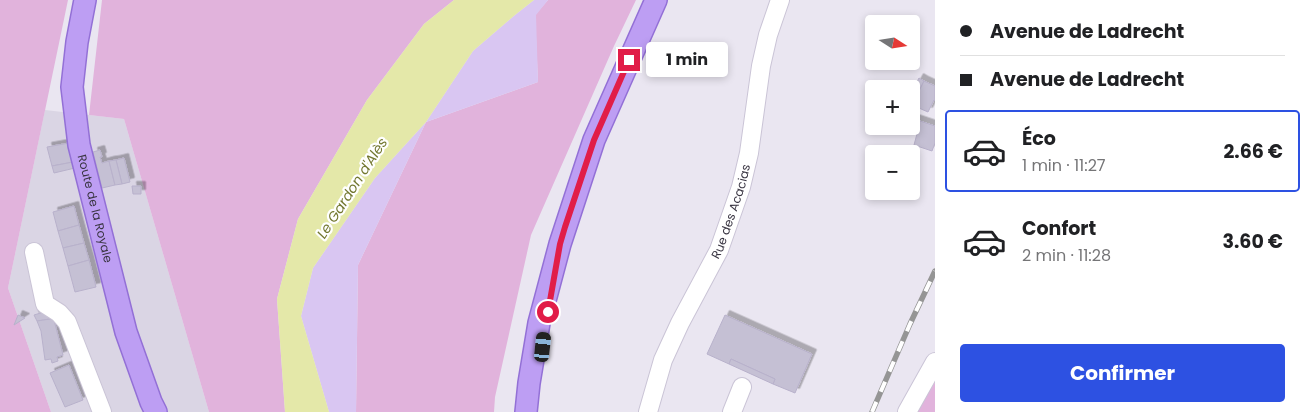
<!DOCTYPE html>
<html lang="fr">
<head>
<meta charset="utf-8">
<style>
  body { margin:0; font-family:Poppins,sans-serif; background:#f2f2f2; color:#202124; height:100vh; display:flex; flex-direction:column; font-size:19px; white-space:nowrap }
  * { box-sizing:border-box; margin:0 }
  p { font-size:16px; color:#757577 }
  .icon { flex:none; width:28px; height:28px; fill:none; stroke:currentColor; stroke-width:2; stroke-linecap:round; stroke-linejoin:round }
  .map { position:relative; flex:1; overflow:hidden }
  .details { display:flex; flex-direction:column; background:#fff; width:375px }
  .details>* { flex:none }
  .hud { display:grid; align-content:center; height:110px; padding:0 25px; background:#fff }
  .needle { width:32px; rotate:102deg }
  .fabs { position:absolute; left:865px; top:15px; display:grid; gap:10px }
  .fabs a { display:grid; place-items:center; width:55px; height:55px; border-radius:5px; background:#fff; box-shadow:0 2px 8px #0003; font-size:25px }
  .end { position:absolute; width:22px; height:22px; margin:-11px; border:6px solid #e11d48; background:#fff; box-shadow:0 0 0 2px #fff }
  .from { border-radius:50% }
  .bubble { position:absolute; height:35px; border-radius:5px; background:#fff; box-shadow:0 2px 8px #0003; font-size:16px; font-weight:700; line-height:35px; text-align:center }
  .car { position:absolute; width:15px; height:30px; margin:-15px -8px; border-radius:6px; box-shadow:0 0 4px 1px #0007; background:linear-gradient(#222 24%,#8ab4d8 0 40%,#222 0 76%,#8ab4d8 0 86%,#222 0) }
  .hud b { display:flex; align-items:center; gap:18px; height:48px; font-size:19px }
  .hud b+b { border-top:1px solid #e0e0e0 }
  .hud i { width:12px; height:12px; background:#202124 }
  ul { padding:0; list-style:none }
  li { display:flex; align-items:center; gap:15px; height:82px; margin:0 10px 8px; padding:0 15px; border:2px solid transparent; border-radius:5px }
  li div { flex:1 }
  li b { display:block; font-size:19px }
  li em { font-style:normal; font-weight:700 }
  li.active { border-color:#2d51e2 }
  li>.icon { width:45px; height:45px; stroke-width:1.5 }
  .action { display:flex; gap:10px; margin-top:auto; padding:10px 25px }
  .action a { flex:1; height:58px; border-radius:5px; background:#2d51e2; color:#fff; font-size:20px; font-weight:700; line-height:58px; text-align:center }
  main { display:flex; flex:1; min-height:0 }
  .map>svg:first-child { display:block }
  .residential { fill:#dad5e4 }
  .green { fill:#e1b3dc }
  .sand { fill:#d9c6f2 }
  .water { fill:#e4e8a9 }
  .building { fill:#c5c0d4; stroke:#b8b1cb; filter:url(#shadow) }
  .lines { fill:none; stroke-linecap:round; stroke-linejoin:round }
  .minor-casing { stroke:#cac4d6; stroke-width:20 }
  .major-casing { stroke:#9370d6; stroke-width:24 }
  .minor { stroke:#fff; stroke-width:18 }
  .major { stroke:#bd9ef3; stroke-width:21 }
  .rail-casing { stroke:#959595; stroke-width:5.5 }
  .rail { stroke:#fff; stroke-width:4; stroke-dasharray:11; stroke-linecap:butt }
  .route { stroke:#e11d48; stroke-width:6 }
  .labels { text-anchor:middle; stroke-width:4.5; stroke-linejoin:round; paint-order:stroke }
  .street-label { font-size:12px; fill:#3a3643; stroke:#fff }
  .water-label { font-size:14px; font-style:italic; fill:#72772f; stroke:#fff }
</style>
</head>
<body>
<main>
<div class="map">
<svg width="935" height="412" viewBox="0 0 935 412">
  <defs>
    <filter id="shadow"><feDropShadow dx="4.5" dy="-4.5" stdDeviation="0" flood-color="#0004"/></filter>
  </defs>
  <rect width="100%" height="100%" fill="#eae6f1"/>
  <polygon class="residential" points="45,110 124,119 209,412 51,412 8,288"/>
  <g class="green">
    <polygon points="0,0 68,0 8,288 51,412 0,412"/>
    <polygon points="102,0 454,0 424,24 367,100 298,219 277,299 285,412 209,412 124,119 89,115"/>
    <polygon points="548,0 636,0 614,46 531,235 495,397 494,412 356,412 358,265 426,122 538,82 535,15"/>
    <polygon points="935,382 935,412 916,412"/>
  </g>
  <polygon class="sand" points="534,0 548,0 536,15 538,82 426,122 358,265 356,412 329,412 301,316 313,268 375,178 426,122 473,51 515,15"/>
  <polygon class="water" points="454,0 534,0 515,15 473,51 426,122 375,178 313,268 301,316 329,412 285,412 277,299 298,219 367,100 424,24"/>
  <g class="building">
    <polygon points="919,78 924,81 919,92 913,89"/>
    <polygon points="924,81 935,86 935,101 934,100 928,112 912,105"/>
    <polygon points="873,104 874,104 874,116 869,114"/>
    <polygon points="911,118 935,126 935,143 932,151 914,145 918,130 908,126 911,126"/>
    <polygon points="891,126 897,126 903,128 902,132 891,128"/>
    <polygon points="905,126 908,126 918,130 917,134 903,129"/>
    <polygon points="69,143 73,162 52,166 47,147"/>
    <polygon points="100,150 102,157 100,157 102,163 109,161 115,185 102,188 93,152"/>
    <polygon points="124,158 130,182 122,184 116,160"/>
    <polygon points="116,160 122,184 115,185 109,161"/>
    <polygon points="73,162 75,168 54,173 52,166"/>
    <polygon points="132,186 141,186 141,194 133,194"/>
    <polygon points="74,206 79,225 58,231 53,212"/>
    <polygon points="79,225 84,243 63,248 58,231"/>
    <polygon points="84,243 89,260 68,266 63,248"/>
    <polygon points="89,260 96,287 75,292 68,266"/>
    <polygon points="47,311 50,319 37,321 34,315"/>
    <polygon points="18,315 25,318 14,325"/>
    <polygon points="725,315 812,354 795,393 773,384 775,379 731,359 729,364 707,354"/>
    <polygon points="50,319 54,320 63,355 57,357 58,361 52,363 51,359 45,360 41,331 37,321"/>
    <polygon points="731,359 775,379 773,384 729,364"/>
    <polygon points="69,365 83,400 65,407 50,373"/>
  </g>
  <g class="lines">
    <defs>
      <g id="minor">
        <polyline points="34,252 45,304 59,313 67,322 102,412"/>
        <path id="s1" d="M648,412l15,-52 17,-37 39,-73 22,-63 8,-34 12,-87 7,-31 12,-35"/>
        <polyline points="732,412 742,387"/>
        <polyline points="907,412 935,362"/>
      </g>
      <g id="major">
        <path id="s2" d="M85,0l-8,42 -5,45 7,58 47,187 25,70 5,10"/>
        <polyline points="526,412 529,383 539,323 560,244 594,140 656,0"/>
      </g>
    </defs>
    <use href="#minor" class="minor-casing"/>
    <use href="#major" class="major-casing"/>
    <use href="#minor" class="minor"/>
    <use href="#major" class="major"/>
    <defs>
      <polyline id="rail" points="872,412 910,324 935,271"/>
    </defs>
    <use href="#rail" class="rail-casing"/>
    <use href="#rail" class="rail"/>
  </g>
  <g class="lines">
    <polyline class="route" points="548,312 560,244 565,227 594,140 629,60"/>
  </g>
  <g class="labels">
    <g class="street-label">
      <text dy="4" stroke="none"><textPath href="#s2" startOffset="212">Route de la Royale</textPath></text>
      <text dy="4" stroke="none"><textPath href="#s1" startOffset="218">Rue des Acacias</textPath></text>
    </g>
    <g class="water-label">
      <text transform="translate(352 188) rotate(-57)" y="5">Le Gardon d'Alès</text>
    </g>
  </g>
</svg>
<div class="fabs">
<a><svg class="needle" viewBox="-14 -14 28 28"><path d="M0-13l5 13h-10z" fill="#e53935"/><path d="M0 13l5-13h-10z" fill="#757577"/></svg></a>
<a>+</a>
<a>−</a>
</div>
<i class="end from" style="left:548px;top:312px"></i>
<i class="end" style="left:629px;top:60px"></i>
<div class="bubble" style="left:646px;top:42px;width:82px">1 min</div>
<i class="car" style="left:543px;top:347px;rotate:6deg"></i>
</div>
<section class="details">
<div class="hud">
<b><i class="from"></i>Avenue de Ladrecht</b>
<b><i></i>Avenue de Ladrecht</b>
</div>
<ul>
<li class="active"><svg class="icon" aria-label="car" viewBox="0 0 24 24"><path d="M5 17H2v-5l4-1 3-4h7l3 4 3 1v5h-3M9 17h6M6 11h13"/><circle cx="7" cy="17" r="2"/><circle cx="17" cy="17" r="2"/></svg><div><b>Éco</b><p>1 min · 11:27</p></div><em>2.66 €</em></li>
<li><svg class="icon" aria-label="car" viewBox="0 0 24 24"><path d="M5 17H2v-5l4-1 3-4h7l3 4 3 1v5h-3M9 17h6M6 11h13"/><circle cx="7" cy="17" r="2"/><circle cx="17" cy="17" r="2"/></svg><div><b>Confort</b><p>2 min · 11:28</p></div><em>3.60 €</em></li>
</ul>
<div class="action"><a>Confirmer</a></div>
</section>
</main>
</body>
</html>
